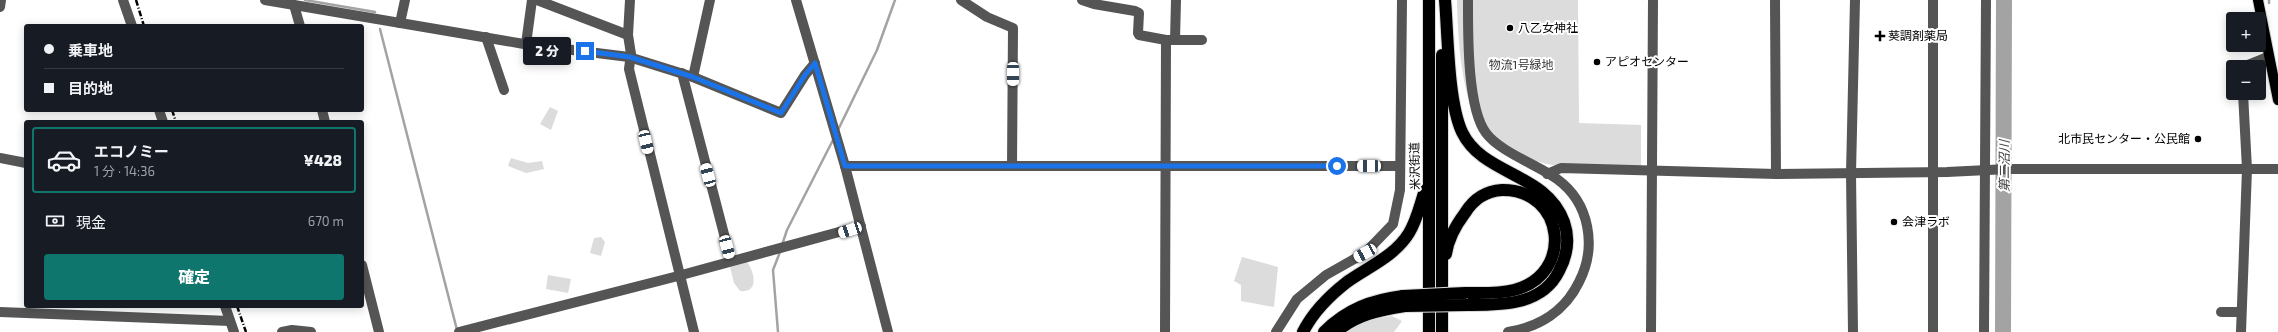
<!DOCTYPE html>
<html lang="ja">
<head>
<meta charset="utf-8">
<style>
  body { margin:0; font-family:"Exo 2","Noto Sans JP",sans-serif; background:#242831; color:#f1f3f6; height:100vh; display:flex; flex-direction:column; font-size:15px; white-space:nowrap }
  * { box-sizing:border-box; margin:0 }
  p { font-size:13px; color:#9ea1a6 }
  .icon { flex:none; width:22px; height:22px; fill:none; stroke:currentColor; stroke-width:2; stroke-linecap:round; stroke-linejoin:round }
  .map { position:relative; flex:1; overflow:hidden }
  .sheet { position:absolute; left:24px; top:120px; width:340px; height:188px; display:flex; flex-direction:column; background:#171b24; border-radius:4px; box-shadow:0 2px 10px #0003 }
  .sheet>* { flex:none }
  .top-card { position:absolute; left:24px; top:24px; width:340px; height:88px; border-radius:4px; box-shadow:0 2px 10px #0003; display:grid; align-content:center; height:88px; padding:0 20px; background:#171b24 }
  .controls { position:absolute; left:2226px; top:12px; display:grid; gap:8px }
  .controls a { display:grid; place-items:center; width:40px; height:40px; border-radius:4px; background:#171b24; box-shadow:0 2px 10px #0003; font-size:20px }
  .end { position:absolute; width:18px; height:18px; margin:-9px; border:5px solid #1a73e8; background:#fff; box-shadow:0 0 0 2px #fff }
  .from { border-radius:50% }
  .bubble { position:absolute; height:28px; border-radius:4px; background:#171b24; box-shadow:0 2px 10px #0003; font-size:13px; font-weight:800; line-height:28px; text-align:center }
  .car { position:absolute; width:12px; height:24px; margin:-12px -6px; border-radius:5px; box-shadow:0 0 3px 1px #0007; background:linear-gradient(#fff 24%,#345 0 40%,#fff 0 76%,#345 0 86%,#fff 0) }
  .top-card b { display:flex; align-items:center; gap:14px; height:38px; font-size:15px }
  .top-card b+b { border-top:1px solid #363941 }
  .top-card i { width:10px; height:10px; background:#f1f3f6 }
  ul { padding:7px 0 0; list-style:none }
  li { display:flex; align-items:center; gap:12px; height:66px; margin:0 8px 6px; padding:0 12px; border:2px solid transparent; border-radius:4px }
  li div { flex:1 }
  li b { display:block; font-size:15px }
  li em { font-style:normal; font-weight:800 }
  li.on { border-color:#0f766e }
  li>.icon { width:36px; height:36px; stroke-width:1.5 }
  .pay { display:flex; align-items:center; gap:10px; height:44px; padding:0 20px; font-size:15px }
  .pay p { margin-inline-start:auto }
  .primary-button { display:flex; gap:8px; margin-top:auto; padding:8px 20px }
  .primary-button a { flex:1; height:46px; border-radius:4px; background:#0f766e; color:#fff; font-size:16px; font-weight:800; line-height:46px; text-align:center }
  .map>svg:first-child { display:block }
  .green { fill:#dcdcdc }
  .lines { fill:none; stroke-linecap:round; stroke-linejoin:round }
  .stream { stroke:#a3a3a3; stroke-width:2.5 }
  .river { stroke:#a3a3a3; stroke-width:16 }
  .major-casing { stroke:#dbdbdb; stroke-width:12 }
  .highway-casing { stroke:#dbdbdb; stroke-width:14 }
  .minor { stroke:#555; stroke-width:10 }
  .major { stroke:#000; stroke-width:10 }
  .highway { stroke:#000; stroke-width:12 }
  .rail { stroke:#000; stroke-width:2.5; stroke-dasharray:6 2 1 2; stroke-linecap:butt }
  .highway-bridge-casing { stroke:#dbdbdb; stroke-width:14; stroke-linecap:butt }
  .highway-bridge { stroke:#000; stroke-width:12 }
  .route { stroke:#1a73e8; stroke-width:5 }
  .poi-dot { fill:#000; stroke:#fff; stroke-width:1.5 }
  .labels { text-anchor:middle; stroke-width:4; stroke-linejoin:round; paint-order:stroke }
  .poi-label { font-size:12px; fill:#000; stroke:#fff; text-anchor:start }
  .park-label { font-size:12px; fill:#333; stroke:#fff }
  .street-label { font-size:12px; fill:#000; stroke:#fff }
  .water-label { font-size:13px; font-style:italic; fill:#444; stroke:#fff }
</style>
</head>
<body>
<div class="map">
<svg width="2278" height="332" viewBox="0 0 2278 332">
  <rect width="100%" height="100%" fill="#fff"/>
  <g class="green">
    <path d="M1457,0h121l1,123 62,2v42c-30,-3 -65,4 -94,-3 -9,-2 -47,-15 -53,-21 -33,-26 -36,-103 -37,-143z"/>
    <polygon points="550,107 558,111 551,130 540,124"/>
    <polygon points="511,158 528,163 542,161 544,169 526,173 508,166"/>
    <polygon points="601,237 605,242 601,256 590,253 594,238"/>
    <polygon points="1242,257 1278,267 1274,307 1241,301 1241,285 1234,281"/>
    <path d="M747,262c8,11 12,31 -7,29l-6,-8 -4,-16z"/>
    <polygon points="548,275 571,279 568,293 546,289"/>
    <polygon points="1392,316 1402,321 1394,332 1342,332 1360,321"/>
  </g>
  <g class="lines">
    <g class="stream">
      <polyline points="305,0 375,12"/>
      <polyline points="2269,0 2269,3"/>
      <polyline points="380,29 457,330"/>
      <polyline points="838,130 877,50 895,0"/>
      <polyline points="782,245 787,230 834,138"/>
      <polyline points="778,332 773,270 780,252"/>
    </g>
    <polyline class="river" points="2003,332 2004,0"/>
    <defs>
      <polyline id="major" points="2258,0 2278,100"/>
      <g id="highway">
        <polyline points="1429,0 1429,332"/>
        <path d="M1445,0c3,35 3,102 17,132 21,44 84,40 102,90 6,17 3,34 -5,49 -17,35 -59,34 -91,34"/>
        <path d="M1446,254c2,-15 10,-29 19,-41 8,-13 20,-22 37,-23 63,-1 73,85 12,100 -16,4 -33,3 -49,3"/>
        <path d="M1303,332c10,-20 26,-36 44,-50 21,-15 48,-26 62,-49 8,-13 11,-28 16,-43"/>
        <path d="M1324,332c23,-23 48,-32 79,-36"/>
        <path d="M1336,332c20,-17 43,-22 69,-26"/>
        <polyline points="1442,332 1442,55"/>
      </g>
    </defs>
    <use href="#major" class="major-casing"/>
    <use href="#highway" class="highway-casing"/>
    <g class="minor">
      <polyline points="123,0 132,26"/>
      <polyline points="265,0 524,44 629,57 693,77 781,113 805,75 815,63"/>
      <polyline points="537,0 628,35"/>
      <polyline points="630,0 628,35 631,54 629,69 694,332"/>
      <polyline points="796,0 845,166 888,332"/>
      <polyline points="961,0 987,17 1013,28 1012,166"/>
      <polyline points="1082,0 1094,4 1135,11 1139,13 1138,33 1139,35 1166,40 1202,40"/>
      <path d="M1468,0c0,33 -1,108 18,133 14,19 52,32 71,46 33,24 40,68 22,103 -14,29 -40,45 -71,50"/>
      <polyline points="1775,0 1776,174"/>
      <polyline points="294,5 300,26"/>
      <polyline points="0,7 1,0"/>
      <polyline points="400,23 405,0"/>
      <polyline points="486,37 504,90"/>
      <polyline points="1175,40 1176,0"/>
      <polyline points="526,44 532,0"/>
      <polyline points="2243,67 2268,57"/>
      <polyline points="682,73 731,261"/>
      <polyline points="693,77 710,0"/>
      <polyline points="159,110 163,122"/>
      <polyline points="322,110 325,122"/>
      <polyline points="0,158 26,163"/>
      <polyline points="845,166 1400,166"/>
      <polyline points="1547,174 1561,168 1776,174 1947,172 2008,169 2278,169"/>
      <polyline points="362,265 379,332"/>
      <polyline points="225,306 234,332"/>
      <polyline points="0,312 230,321"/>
      <polyline points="2221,312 2241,312"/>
      <polyline points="282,332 292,330 311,332"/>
      <polyline points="459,332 678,276 861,226"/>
      <polyline points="1165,332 1166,40"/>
      <polyline points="1276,332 1297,299 1326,275 1365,253 1393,224 1400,190 1402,0"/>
      <polyline points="1651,332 1653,0"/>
      <polyline points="1853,332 1851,173 1855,0"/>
      <polyline points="1933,332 1933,0"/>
      <polyline points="1984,332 1986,0"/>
      <polyline points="2241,332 2247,169 2243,93"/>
    </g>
    <use href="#major" class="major"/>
    <use href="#highway" class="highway"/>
    <g class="rail">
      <polyline points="136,0 144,26"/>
      <polyline points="172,110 176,122"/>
      <polyline points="237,306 246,332"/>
    </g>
    <defs>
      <g id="highway-bridge">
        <polyline points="1403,296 1465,293"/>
        <polyline points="1405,306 1468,305"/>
      </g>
    </defs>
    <use href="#highway-bridge" class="highway-bridge-casing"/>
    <use href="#highway-bridge" class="highway-bridge"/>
  </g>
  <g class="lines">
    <polyline class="route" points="585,51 630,57 693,77 781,113 805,75 815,63 845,166 1337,166"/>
  </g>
  <g class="poi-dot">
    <circle cx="1510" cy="28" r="4"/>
    <path d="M1878 30h4v4h4v4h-4v4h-4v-4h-4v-4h4z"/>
    <circle cx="1597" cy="62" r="4"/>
    <circle cx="2198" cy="139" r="4"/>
    <circle cx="1894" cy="222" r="4"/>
  </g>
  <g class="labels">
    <g class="poi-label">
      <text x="1518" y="32">八乙女神社</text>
      <text x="1888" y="40">葵調剤薬局</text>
      <text x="1605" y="66">アピオセンター</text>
      <text x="2190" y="143" text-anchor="end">北市民センター・公民館</text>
      <text x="1902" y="226">会津ラボ</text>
    </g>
    <g class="park-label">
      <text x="1521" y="69">物流1号緑地</text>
    </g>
    <g class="street-label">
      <text transform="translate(1415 166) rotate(-91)" y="4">米沢街道</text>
    </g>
    <g class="water-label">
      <text transform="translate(2004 166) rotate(-90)" y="5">第二沼川</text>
    </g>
  </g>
</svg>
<div class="controls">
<a>+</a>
<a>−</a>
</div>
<i class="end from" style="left:1337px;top:166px"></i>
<i class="end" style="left:585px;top:51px"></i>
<div class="bubble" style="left:523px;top:37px;width:48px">2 分</div>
<i class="car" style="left:1013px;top:74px;rotate:180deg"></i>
<i class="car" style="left:646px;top:142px;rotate:167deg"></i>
<i class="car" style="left:1369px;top:166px;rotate:270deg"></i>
<i class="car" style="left:708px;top:175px;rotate:345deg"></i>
<i class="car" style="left:850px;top:230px;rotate:252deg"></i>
<i class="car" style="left:727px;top:247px;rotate:165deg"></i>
<i class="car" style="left:1365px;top:253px;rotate:241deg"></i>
<div class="top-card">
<b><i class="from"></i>乗車地</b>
<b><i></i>目的地</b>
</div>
<section class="sheet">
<ul>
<li class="on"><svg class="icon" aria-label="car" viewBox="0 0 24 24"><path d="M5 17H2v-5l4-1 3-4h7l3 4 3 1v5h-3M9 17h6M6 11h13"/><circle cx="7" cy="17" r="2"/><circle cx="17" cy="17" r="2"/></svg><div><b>エコノミー</b><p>1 分 · 14:36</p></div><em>¥428</em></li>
</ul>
<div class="pay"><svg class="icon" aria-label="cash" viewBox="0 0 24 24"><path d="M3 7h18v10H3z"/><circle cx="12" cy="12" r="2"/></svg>現金<p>670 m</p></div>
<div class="primary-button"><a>確定</a></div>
</section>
</div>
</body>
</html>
